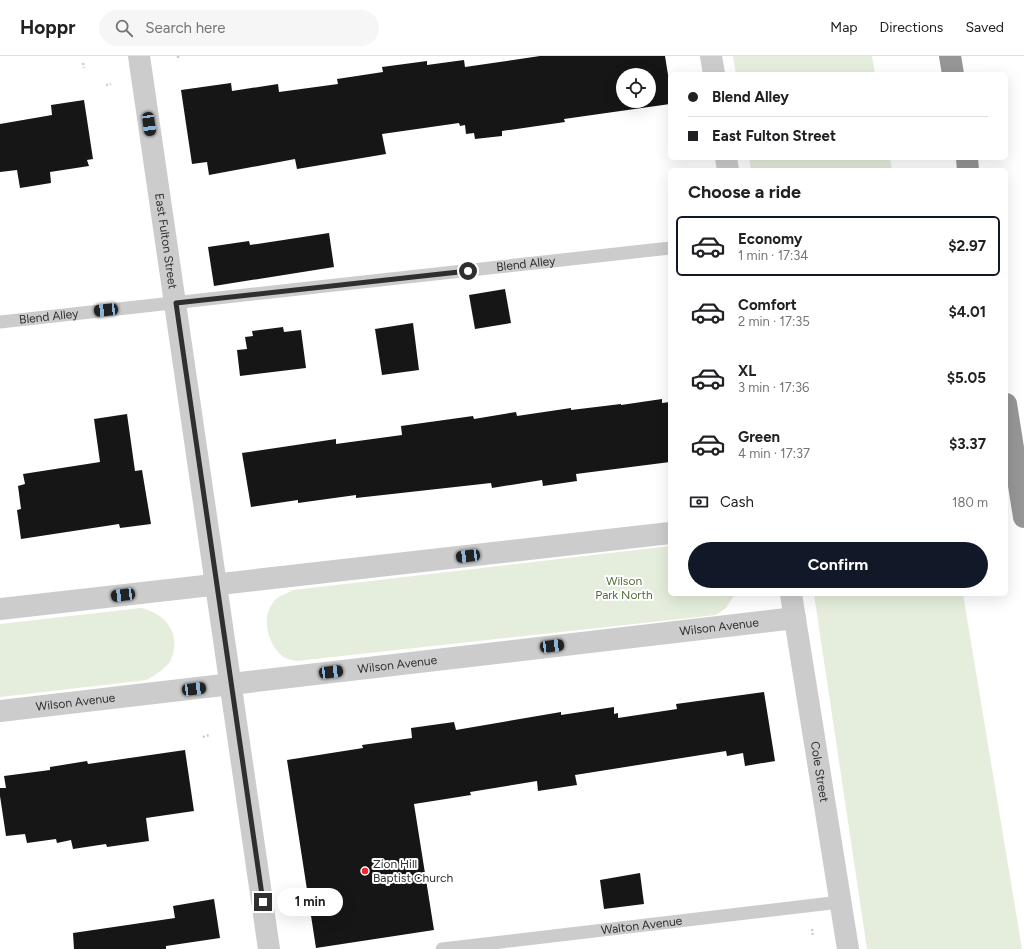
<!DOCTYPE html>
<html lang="en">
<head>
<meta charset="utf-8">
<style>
  body { margin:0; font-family:Figtree,sans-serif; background:#f6f6f6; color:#202124; height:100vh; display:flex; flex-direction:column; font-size:15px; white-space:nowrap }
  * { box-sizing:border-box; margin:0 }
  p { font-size:13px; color:#757577 }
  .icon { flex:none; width:22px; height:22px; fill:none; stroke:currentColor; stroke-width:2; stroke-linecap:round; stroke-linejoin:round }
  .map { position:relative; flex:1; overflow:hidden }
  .details { position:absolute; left:668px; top:112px; width:340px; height:428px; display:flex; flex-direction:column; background:#fff; border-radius:6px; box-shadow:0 4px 16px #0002 }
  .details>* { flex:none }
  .guide { position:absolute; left:668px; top:16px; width:340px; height:88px; border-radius:6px; box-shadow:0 4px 16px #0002; display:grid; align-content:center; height:88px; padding:0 20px; background:#fff }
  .tools { position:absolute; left:616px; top:12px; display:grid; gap:8px }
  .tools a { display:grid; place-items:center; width:40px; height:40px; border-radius:50%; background:#fff; box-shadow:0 4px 16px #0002; font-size:20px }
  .end { position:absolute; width:18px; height:18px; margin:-9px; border:5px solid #2f2f2f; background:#fff; box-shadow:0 0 0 2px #fff }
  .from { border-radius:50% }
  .bubble { position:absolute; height:28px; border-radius:14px; background:#fff; box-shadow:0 4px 16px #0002; font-size:13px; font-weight:700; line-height:28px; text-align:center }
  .car { position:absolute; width:12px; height:24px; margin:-12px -6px; border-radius:5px; box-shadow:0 0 3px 1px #0007; background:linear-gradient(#222 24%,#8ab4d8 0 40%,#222 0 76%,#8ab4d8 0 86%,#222 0) }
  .guide b { display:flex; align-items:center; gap:14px; height:38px; font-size:15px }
  .guide b+b { border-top:1px solid #e0e0e0 }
  .guide i { width:10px; height:10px; background:#202124 }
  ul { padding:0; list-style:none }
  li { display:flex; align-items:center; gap:12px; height:60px; margin:0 8px 6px; padding:0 12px; border:2px solid transparent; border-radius:6px }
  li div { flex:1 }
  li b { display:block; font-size:15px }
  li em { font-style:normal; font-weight:700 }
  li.active { border-color:#111827 }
  li>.icon { width:36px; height:36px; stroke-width:1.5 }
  h2 { padding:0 20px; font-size:18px; line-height:48px }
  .pay { display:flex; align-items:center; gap:10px; height:44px; padding:0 20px; font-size:15px }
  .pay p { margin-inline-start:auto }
  .cta { display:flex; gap:8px; margin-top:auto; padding:8px 20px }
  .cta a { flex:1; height:46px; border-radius:24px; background:#111827; color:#fff; font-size:16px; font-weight:700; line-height:46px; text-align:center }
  header { display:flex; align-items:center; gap:24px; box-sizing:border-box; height:56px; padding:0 20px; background:#fff; border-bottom:1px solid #e0e0e0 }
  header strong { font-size:19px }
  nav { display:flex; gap:22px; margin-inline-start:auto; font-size:14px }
  .search { width:280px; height:36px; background:#f6f6f6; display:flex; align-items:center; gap:10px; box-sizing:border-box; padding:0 14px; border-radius:22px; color:#757577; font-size:15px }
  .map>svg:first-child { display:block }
  .green { fill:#e5eddc }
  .building { fill:#161616; fill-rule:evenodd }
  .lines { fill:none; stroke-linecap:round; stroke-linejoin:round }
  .path { stroke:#ccc; stroke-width:2.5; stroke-dasharray:2 2; stroke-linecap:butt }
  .service { stroke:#ccc; stroke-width:13 }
  .minor { stroke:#ccc; stroke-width:22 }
  .tertiary { stroke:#ccc; stroke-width:22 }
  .motorway { stroke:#969696; stroke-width:22 }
  .route { stroke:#2f2f2f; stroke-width:5 }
  .poi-dot { fill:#f32432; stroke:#fff; stroke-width:1.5 }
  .labels { text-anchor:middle; stroke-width:4; stroke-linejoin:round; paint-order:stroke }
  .street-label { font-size:12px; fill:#2f2f2f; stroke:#fff }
  .park-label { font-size:12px; fill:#526f39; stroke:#fff }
  .poi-label { font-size:12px; fill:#2f2f2f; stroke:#fff; text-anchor:start }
</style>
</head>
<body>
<header>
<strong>Hoppr</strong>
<div class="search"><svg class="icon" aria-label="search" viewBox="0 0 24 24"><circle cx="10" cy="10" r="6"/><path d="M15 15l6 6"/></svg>Search here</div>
<nav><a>Map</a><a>Directions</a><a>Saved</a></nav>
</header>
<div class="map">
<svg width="1024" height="893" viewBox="0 0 1024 893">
  <rect width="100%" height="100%" fill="#fff"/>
  <g class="green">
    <polygon points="733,0 872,0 875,18 736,18"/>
    <polygon points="749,102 890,102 892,114 751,114"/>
    <path d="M670,490v48h65l-9,14 -10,7 -419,46c-5,-1 -11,-2 -15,-5 -15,-13 -22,-41 -6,-57 5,-4 12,-6 17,-9z"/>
    <polygon points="814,538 963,538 1022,893 867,893"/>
    <path d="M141,552c23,5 40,24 31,49 -4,11 -16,17 -25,23l-147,17v-73z"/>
  </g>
  <g class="building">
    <path d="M540,0h125l5,31v17l-106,15 1,3 -63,9v5l-27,3 -1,-6 -8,1 -1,-9 -5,1 -1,-3 -77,11 4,20 -89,15 -2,-10 -86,16 -2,-13 -15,2 -11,-74 50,-7 1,8 46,-7 1,8 59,-8 -1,-5 46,-7 -1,-5 45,-6v4l37,-5 1,7zM623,19h26v26h-26z"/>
    <polygon points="84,44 93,103 87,104 89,110 50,116 51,127 20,132 17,114 0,116 0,68 52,59 51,49"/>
    <polygon points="329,177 334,211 214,230 208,191 249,185 250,189"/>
    <polygon points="505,233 511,267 475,273 469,239"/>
    <polygon points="413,267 419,314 382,319 375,273"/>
    <polygon points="283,271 284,276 301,274 306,312 240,320 237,294 247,293 245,281 253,280 252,275"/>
    <polygon points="662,343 662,347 670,346 670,406 576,418 577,425 543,430 542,424 492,432 491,427 356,442 356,439 298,447 298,444 251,451 242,397 336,383 336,388 402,379 401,370 473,360 474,363 516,356 517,360 571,352 571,354 621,348 621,349"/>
    <polygon points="127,358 135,415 142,414 151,468 120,472 119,468 21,483 17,454 21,453 18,430 25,428 23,418 100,406 94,363"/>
    <polygon points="764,636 775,705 745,710 743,697 727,700 726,695 575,719 577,729 538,735 537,725 470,736 471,739 414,748 434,874 316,892 287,704 363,692 362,689 412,682 411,672 454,666 456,674 561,656 561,659 614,651 614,658 618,657 618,662 677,653 676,648"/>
    <polygon points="185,694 194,755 146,762 149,785 107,791 106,788 73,793 71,784 57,787 56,783 27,787 25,778 6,780 0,740 0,732 6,732 4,720 50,714 50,711 87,705 88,708"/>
    <polygon points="640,817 644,848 604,853 600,824"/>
    <polygon points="214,843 220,882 166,890 166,893 74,893 73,877 175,862 173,850"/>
  </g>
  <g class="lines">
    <g class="path">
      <polyline points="178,0 178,4"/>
      <polyline points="83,7 84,12"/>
      <polyline points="106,29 111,28"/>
      <polyline points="203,681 209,679"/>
      <polyline points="812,873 813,881"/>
    </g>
    <g class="service">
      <path id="s1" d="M0,266l670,-74"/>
      <path id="s2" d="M442,893l398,-47"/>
    </g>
    <g class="minor">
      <path id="s3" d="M139,0l130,893"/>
      <polyline points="0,553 670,477"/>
      <path id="s4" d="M0,655l795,-93"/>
    </g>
    <g class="tertiary">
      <polyline points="711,0 714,18"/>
      <polyline points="726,102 728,114"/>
      <path id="s5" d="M791,538l57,355"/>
    </g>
    <g class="motorway">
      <polyline points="950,0 953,18"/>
      <polyline points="967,102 968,114"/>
      <polyline points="1006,348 1024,461"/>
    </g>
  </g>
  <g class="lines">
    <polyline class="route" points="263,846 176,247 468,215"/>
  </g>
  <circle class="poi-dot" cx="365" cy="815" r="4"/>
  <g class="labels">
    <g class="street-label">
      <text dy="4" stroke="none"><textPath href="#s3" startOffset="187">East Fulton Street</textPath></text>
      <text dy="4" stroke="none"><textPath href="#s1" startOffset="529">Blend Alley</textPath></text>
      <text dy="4" stroke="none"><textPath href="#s1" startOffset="49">Blend Alley</textPath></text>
      <text dy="4" stroke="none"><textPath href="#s4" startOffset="724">Wilson Avenue</textPath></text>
      <text dy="4" stroke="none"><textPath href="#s4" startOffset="400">Wilson Avenue</textPath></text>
      <text dy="4" stroke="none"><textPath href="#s4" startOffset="76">Wilson Avenue</textPath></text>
      <text dy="4" stroke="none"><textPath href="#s5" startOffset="180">Cole Street</textPath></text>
      <text dy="4" stroke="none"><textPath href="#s2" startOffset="201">Walton Avenue</textPath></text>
    </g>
    <g class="park-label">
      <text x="624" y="529">Wilson<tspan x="624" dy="14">Park North</tspan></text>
    </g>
    <g class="poi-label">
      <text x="373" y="812">Zion Hill<tspan x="373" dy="14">Baptist Church</tspan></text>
    </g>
  </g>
</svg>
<div class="tools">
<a><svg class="icon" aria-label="locate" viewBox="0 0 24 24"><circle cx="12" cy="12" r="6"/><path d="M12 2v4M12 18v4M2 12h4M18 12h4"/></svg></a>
</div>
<i class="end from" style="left:468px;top:215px"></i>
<i class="end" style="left:263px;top:846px"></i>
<div class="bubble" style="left:277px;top:832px;width:66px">1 min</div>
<i class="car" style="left:149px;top:68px;rotate:172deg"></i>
<i class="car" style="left:106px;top:254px;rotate:264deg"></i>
<i class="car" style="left:468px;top:500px;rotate:263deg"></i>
<i class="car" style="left:123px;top:539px;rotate:263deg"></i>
<i class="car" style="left:552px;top:590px;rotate:83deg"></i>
<i class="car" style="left:331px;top:616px;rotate:83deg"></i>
<i class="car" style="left:194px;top:633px;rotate:83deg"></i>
<div class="guide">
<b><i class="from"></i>Blend Alley</b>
<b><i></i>East Fulton Street</b>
</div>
<section class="details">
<h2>Choose a ride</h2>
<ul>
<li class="active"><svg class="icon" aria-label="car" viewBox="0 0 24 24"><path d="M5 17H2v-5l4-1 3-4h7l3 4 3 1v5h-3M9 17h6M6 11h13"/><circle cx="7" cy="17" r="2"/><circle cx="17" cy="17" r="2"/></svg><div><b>Economy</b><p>1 min · 17:34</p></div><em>$2.97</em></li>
<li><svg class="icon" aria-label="car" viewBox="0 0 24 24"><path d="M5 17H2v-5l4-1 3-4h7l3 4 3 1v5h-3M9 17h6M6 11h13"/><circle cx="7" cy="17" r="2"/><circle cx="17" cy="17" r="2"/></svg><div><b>Comfort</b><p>2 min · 17:35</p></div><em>$4.01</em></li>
<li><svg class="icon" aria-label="car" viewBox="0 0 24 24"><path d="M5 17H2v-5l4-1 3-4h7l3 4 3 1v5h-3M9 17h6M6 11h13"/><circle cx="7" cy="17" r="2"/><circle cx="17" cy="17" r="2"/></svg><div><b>XL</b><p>3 min · 17:36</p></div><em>$5.05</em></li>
<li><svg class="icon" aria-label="car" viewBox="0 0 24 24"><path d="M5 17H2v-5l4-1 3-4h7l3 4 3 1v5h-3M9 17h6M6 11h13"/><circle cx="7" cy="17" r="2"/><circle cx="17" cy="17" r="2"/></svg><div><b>Green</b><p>4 min · 17:37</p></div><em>$3.37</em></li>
</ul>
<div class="pay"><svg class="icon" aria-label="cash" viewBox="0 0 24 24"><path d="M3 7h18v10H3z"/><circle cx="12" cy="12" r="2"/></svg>Cash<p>180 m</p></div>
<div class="cta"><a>Confirm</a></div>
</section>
</div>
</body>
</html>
